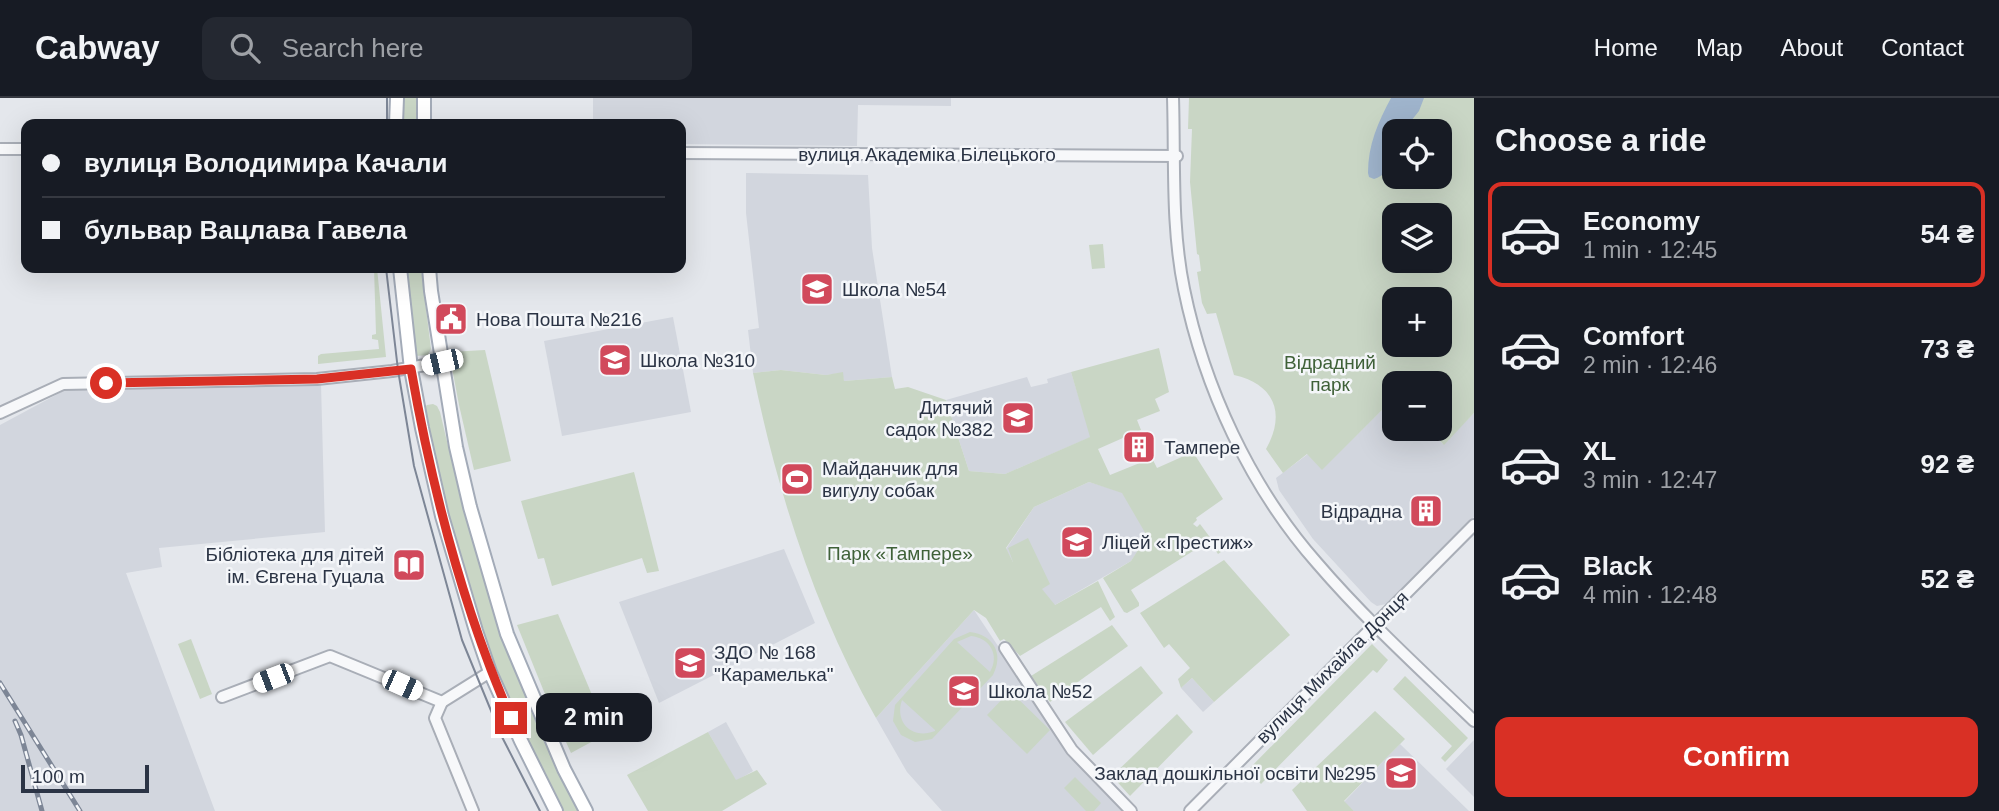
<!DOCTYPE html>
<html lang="en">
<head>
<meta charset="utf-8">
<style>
  body { margin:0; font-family:Helvetica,sans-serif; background:#242831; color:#f1f3f6; height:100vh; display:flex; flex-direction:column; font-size:26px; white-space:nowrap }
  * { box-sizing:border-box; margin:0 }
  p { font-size:23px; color:#9ea1a6 }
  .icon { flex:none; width:38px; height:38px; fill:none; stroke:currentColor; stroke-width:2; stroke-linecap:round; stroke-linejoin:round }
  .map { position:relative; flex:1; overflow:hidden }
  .details { display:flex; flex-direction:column; background:#171b24; width:525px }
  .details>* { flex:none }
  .top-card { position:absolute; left:21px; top:21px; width:665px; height:154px; border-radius:14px; box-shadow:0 7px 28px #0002; display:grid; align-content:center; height:154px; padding:0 21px; background:#171b24 }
  .tools { position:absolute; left:1382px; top:21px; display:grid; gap:14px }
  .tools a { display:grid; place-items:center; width:70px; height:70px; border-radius:14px; background:#171b24; box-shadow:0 7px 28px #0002; font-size:35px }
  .scale { position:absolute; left:21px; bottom:18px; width:128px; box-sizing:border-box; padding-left:7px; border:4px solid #2b3445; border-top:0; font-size:19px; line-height:24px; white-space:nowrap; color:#2b3445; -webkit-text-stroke:5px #f4f6f9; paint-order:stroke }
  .end { position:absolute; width:32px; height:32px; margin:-16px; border:9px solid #d93025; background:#fff; box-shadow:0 0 0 4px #fff }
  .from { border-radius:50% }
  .bubble { position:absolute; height:49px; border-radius:14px; background:#171b24; box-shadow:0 7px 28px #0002; font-size:23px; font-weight:700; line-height:49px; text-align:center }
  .car { position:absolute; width:21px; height:42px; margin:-21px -10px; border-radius:9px; box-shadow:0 0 5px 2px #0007; background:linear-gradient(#fff 24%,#345 0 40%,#fff 0 76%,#345 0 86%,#fff 0) }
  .top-card b { display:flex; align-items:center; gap:24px; height:66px; font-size:26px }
  .top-card b+b { border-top:2px solid #363941 }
  .top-card i { width:18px; height:18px; background:#f1f3f6 }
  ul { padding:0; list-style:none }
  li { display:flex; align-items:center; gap:21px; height:105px; margin:0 14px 10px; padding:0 7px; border:4px solid transparent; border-radius:14px }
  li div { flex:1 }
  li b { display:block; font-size:26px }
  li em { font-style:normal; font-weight:700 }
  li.on { border-color:#d93025 }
  li>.icon { width:63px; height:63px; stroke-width:1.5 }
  h2 { padding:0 21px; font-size:32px; line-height:84px }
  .primary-button { display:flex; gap:14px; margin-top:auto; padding:14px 21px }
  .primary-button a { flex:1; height:80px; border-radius:14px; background:#d93025; color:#fff; font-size:28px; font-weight:700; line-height:80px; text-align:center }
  header { display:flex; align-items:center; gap:42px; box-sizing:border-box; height:98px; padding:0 35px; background:#171b24; border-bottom:2px solid #363941 }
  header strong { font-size:33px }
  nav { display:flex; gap:38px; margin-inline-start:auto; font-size:24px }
  .search { width:490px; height:63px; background:#242831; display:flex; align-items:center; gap:18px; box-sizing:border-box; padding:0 24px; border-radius:14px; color:#9ea1a6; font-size:26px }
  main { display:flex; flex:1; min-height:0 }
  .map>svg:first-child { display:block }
  .built { fill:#d2d6de }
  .green { fill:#c9d6c5; fill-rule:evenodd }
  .water { fill:#9fb4cc }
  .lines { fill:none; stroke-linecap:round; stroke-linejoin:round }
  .minor-casing { stroke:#a9aeb7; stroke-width:14 }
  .major-casing { stroke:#a3abb8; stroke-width:16 }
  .minor { stroke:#f7f8fa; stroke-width:10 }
  .major { stroke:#fff; stroke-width:12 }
  .tram { stroke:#7d8696; stroke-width:2 }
  .rail-casing { stroke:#7d8696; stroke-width:5 }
  .rail { stroke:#f4f6f9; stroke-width:2.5; stroke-dasharray:8; stroke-linecap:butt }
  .route { stroke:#d93025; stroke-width:9 }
  .labels { text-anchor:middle; stroke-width:5; stroke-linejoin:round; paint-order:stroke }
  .street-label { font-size:19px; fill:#2b3445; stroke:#f4f6f9 }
  .poi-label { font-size:19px; fill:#2b3445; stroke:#f4f6f9; text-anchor:start }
  .park-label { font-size:19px; fill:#3f6138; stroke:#f4f6f9 }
</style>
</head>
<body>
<header>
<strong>Cabway</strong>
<div class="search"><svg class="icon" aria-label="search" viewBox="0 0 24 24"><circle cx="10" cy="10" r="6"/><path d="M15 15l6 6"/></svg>Search here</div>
<nav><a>Home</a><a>Map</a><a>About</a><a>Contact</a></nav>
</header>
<main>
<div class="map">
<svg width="1474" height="713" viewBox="0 0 1474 713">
  <rect width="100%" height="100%" fill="#e4e7ec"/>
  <g class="built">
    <polygon points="593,0 951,0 951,8 858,7 857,48 681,46 681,26 593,26"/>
    <polygon points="746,75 868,77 872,150 892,279 844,283 842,275 826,277 781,272 753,275 748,232 759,230 746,115"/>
    <polygon points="673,219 691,314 562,338 544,243"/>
    <polygon points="1071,274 1091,339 1005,376 969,373 946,302 1027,279 1031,289 1048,285 1047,281"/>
    <polygon points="321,286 325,434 159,450 162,469 126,475 215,713 0,713 0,327 67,291"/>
    <polygon points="1395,299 1395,331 1429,331 1443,346 1474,315 1474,419 1386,506 1377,508 1371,504 1313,441 1279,392 1276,380 1308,356 1322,371"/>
    <polygon points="1089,384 1122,394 1148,438 1131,463 1041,515 1006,451 1034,409"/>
    <polygon points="784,451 815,525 659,605 619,504"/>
    <polygon points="974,512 1066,650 1125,713 942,713 907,674 876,620"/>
    <polygon points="1192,580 1214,604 1203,614 1181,590"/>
    <polygon points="726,624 753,673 736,683 708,634"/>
    <polygon points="1474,642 1474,699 1446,671"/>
    <polygon points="1400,646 1469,713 1354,713 1344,704"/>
  </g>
  <g class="green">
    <rect x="402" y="0" width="16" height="26"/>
    <path d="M1189,0h285v315l-30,32 -15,-16h11v-46h-45v14l-73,73 -15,-16 -24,19 -17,-24c20,-35 9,-65 -32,-74l-18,-62 -9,1 -5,-11 -5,-31 4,-1 -2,-16 -2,-1 -7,-72 2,-53h-4zM1395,33h45v46h-45zM1395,117h45v46h-45zM1395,201h45v46h-45z"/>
    <polygon points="1103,146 1105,170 1092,171 1089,147"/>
    <polygon points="374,170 377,170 386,259 318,266 318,258 321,256 379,251 378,242 372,241 372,237 376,236"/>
    <polygon points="405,170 421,170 431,251 428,257 416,258 412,253"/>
    <path d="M1159,250l10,44 -14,7 5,12 -23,9 4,10 -43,19 12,26 42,-17 5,10 36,-16 30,47 -27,19 1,2 -4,4 4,3 3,-3 21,28 -3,2 -9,-13 -78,49 8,13v3l-12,7 -3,-1 -21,-34 28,-17 16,-25 -25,-43 -33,-11 -55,25 -28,41 7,14 -5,-14 20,-10 22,46 -8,5 13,16 43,-24 17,36 -5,4 -9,-14 -81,49 -16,-17 -4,2 -14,-23 -12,-8 -98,108c-60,-105 -99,-227 -123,-345l28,-3 45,5 17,-3 1,9 48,-4 3,12 13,-2 38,13 23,71 36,3 85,-37 -19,-65z"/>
    <polygon points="485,252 511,363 474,372 459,307 449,254"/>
    <path d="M433,306l4,2 3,6 23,97 33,113 37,94 47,95h-18c-29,-59 -59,-118 -82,-180 -27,-72 -42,-147 -58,-222l5,-4z"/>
    <polygon points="634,374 659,473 647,475 642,460 552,488 544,460 538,461 521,403"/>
    <polygon points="1224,462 1290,537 1214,604 1192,580 1181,590 1178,581 1190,570 1169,546 1164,550 1140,515"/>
    <polygon points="558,516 608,635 571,655 551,611 517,527"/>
    <polygon points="1112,527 1128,548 1050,604 1031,578"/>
    <path d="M970,534c24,3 34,22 23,43l-61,64 -17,3 -14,-7 -8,-14 2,-16 59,-66zM971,538c19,2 29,19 19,36l-33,-30zM902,602l33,30v1c-22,9 -41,-8 -33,-31z"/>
    <polygon points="191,541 212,596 200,601 178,546"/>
    <polygon points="1372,546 1388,562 1377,575 1373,572 1261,686 1248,672"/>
    <polygon points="1141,568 1163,595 1093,657 1065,624"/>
    <polygon points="1405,578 1468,640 1445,664 1441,660 1452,648 1393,591"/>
    <polygon points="1010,593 1050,632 1027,656 987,617"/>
    <polygon points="1375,613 1405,641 1344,703 1354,713 1307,713 1292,692"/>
    <polygon points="1177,616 1193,634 1130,698 1112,678"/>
    <polygon points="708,634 736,682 757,672 767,686 722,713 648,713 627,677"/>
    <polygon points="1075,679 1101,705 1094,713 1086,713 1064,690"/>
  </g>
  <path class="water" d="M1391,0h33l-5,13 -16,20h-8c0,17 -1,42 -21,48l-5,-2 -1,-4c0,-28 10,-51 23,-75z"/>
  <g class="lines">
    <defs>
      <g id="minor">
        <path d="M1173,0c2,63 -2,128 11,191 20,98 66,198 133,274 48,56 104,107 157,158"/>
        <polyline points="0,51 26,51"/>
        <polyline points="681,55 1177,58"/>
        <polyline points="0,315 63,286 317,281 392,273 442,264"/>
        <polyline points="1005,550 1072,652 1131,713"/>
        <polyline points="222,599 330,558 442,604 490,574"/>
        <polyline points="442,604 435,620 473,713"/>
        <polyline points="1190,713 1474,427"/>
      </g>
      <g id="major">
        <polyline points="424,0 424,26"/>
        <polyline points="396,26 397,0"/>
        <polyline points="400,170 411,271 422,330 442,418 476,533 490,574 521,643 556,713"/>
        <polyline points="429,170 431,193 456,349 470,409 507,536 564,671 586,713"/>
      </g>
    </defs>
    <use href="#minor" class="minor-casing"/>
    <use href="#major" class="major-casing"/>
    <use href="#minor" class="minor"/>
    <use href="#major" class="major"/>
    <g class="tram">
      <polyline points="387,26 387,0"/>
      <polyline points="386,170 398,272 414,368 462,542 501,637 540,713"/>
    </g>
    <defs>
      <g id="rail">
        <polyline points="0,585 80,713"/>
        <polyline points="15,623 21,637 42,713"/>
      </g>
    </defs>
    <use href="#rail" class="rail-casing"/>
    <use href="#rail" class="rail"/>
  </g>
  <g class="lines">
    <path class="route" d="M106,285l211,-4 94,-10c21,119 51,238 100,349"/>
  </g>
  <defs>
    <symbol id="school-square" viewBox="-11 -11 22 22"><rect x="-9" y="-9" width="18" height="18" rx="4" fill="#d1495b" stroke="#f4f6f9"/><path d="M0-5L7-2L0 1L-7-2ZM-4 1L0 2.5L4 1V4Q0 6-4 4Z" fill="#fff"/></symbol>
    <symbol id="civic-square" viewBox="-11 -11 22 22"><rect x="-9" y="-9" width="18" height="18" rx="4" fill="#d1495b" stroke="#f4f6f9"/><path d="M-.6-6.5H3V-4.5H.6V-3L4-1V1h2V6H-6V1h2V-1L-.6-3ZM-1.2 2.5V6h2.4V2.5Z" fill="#fff"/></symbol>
    <symbol id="building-square" viewBox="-11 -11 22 22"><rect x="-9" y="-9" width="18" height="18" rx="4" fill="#d1495b" stroke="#f4f6f9"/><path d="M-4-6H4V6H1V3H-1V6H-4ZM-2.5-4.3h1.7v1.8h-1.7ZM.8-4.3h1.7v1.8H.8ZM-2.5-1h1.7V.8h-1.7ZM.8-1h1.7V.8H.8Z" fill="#fff"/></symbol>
    <symbol id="stadium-square" viewBox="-11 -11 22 22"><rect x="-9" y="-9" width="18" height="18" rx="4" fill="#d1495b" stroke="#f4f6f9"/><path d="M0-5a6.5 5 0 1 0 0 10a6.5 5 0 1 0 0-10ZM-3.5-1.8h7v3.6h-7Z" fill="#fff"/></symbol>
    <symbol id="library-square" viewBox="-11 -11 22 22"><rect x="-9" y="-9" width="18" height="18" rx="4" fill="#d1495b" stroke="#f4f6f9"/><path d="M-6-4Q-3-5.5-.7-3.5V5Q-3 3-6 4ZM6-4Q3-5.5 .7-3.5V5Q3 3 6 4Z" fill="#fff"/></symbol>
  </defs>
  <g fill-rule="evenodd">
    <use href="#school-square" x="798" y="172" width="38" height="38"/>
    <use href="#civic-square" x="432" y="202" width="38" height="38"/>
    <use href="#school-square" x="596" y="243" width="38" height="38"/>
    <use href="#school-square" x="999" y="301" width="38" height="38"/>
    <use href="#building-square" x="1120" y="330" width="38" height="38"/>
    <use href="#stadium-square" x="778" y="362" width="38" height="38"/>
    <use href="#building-square" x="1407" y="394" width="38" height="38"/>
    <use href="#school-square" x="1058" y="425" width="38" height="38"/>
    <use href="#library-square" x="390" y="448" width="38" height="38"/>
    <use href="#school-square" x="671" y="546" width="38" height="38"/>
    <use href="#school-square" x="945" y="574" width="38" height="38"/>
    <use href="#school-square" x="1382" y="656" width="38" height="38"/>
  </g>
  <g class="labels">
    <g class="street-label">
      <text x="927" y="63">вулиця Академіка Білецького</text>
      <text transform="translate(1332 569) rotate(-45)" y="7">вулиця Михайла Донця</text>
    </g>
    <g class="poi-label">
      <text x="842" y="198">Школа №54</text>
      <text x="476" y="228">Нова Пошта №216</text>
      <text x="640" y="269">Школа №310</text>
      <text x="993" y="316" text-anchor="end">Дитячий<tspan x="993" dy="22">садок №382</tspan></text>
      <text x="1164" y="356">Тампере</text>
      <text x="822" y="377">Майданчик для<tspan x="822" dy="22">вигулу собак</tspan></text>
      <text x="1402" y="420" text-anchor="end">Відрадна</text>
      <text x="1102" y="451">Ліцей «Престиж»</text>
      <text x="384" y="463" text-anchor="end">Бібліотека для дітей<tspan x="384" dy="22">ім. Євгена Гуцала</tspan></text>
      <text x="714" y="561">ЗДО № 168<tspan x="714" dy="22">"Карамелька"</tspan></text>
      <text x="988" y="600">Школа №52</text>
      <text x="1376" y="682" text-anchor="end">Заклад дошкільної освіти №295</text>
    </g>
    <g class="park-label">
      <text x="1330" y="271">Відрадний<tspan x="1330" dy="22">парк</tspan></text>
      <text x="900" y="462">Парк «Тампере»</text>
    </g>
  </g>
</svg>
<div class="tools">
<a><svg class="icon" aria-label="locate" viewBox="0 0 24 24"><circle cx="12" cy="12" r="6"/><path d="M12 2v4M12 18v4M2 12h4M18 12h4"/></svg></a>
<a><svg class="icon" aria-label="layers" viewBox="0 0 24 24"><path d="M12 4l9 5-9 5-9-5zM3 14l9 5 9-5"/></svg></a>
<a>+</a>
<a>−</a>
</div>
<div class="scale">100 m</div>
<i class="end from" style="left:106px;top:285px"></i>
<i class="end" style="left:511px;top:620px"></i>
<div class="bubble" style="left:536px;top:595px;width:116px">2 min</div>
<i class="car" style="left:442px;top:264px;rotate:257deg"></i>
<i class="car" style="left:273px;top:580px;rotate:249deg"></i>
<i class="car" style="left:402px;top:587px;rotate:114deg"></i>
<div class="top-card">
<b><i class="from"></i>вулиця Володимира Качали</b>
<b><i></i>бульвар Вацлава Гавела</b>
</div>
</div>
<section class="details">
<h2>Choose a ride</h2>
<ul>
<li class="on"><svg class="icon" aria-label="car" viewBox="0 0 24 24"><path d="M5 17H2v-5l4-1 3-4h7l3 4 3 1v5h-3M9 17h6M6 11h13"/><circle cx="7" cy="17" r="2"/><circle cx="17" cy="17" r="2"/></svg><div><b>Economy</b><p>1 min · 12:45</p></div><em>54 ₴</em></li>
<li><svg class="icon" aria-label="car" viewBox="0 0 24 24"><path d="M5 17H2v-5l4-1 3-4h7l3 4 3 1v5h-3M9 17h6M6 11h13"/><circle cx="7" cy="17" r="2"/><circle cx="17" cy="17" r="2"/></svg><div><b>Comfort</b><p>2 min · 12:46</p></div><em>73 ₴</em></li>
<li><svg class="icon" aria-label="car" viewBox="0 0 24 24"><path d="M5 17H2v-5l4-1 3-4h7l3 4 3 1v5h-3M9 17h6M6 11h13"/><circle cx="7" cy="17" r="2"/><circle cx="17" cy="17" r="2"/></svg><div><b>XL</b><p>3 min · 12:47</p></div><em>92 ₴</em></li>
<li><svg class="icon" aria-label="car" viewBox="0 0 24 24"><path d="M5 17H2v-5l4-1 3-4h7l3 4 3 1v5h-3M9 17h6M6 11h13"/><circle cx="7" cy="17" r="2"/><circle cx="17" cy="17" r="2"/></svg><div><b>Black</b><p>4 min · 12:48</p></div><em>52 ₴</em></li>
</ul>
<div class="primary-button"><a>Confirm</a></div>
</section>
</main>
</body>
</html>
